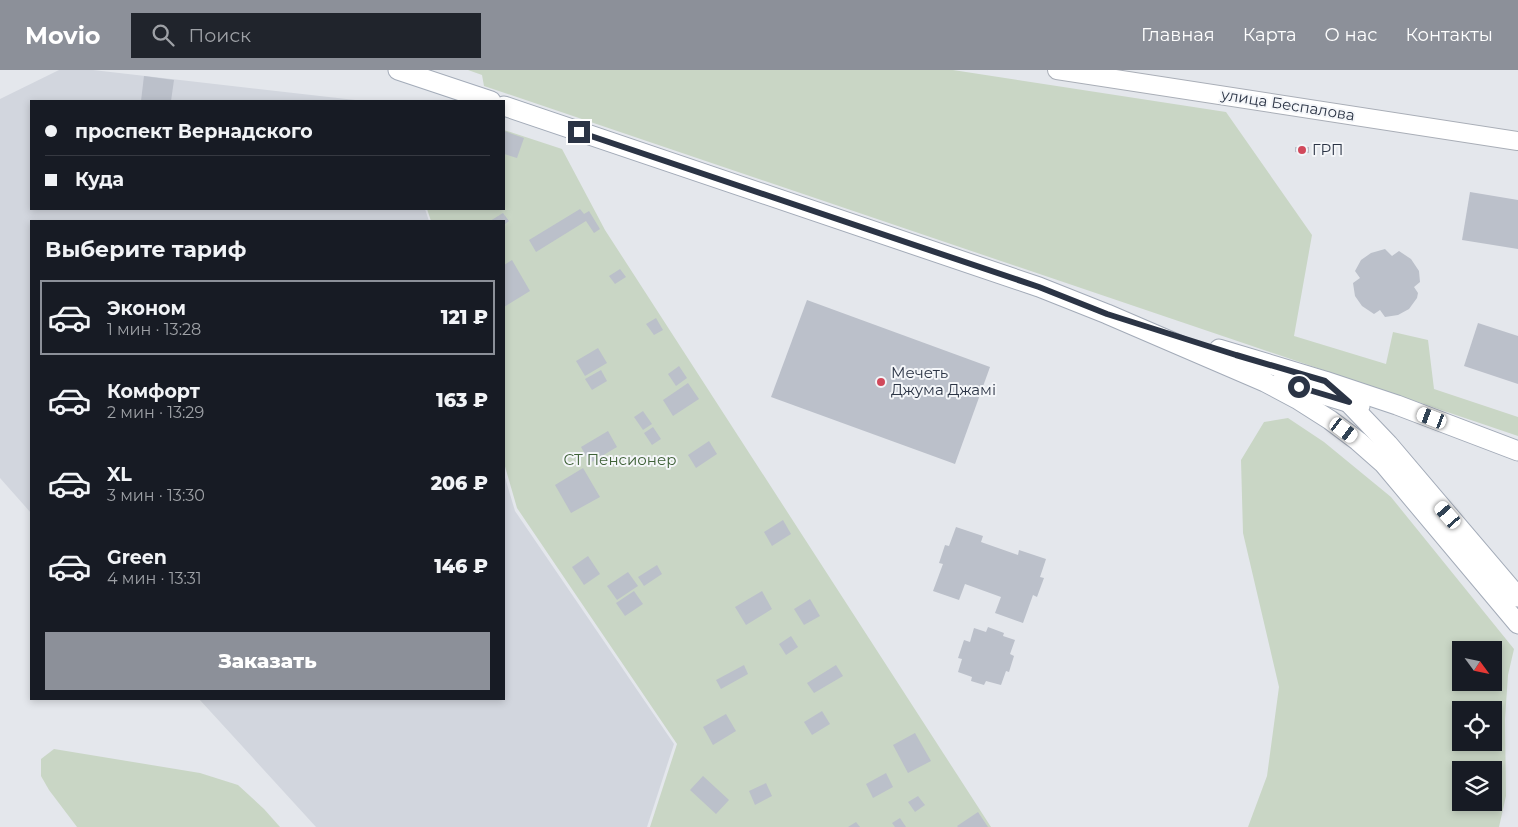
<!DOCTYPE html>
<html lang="ru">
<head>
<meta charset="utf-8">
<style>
  body { margin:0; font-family:Montserrat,sans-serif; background:#20242c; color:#f1f3f6; height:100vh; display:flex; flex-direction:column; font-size:19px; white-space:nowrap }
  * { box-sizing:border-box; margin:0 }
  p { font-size:16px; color:#9ea1a6 }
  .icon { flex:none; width:28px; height:28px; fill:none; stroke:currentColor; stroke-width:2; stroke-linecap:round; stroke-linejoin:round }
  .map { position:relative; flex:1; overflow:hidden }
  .drawer { position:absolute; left:30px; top:150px; width:475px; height:480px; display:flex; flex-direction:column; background:#171b24; border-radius:0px; box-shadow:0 2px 8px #0003 }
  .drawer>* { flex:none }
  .guide { position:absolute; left:30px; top:30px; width:475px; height:110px; border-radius:0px; box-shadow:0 2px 8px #0003; display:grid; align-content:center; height:110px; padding:0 15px; background:#171b24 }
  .needle { width:32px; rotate:123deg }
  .buttons { position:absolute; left:1452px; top:571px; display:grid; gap:10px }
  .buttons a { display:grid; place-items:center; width:50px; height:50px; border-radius:0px; background:#171b24; box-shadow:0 2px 8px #0003; font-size:25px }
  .end { position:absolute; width:22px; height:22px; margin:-11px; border:6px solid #2b3445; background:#fff; box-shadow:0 0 0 2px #fff }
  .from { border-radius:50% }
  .car { position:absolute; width:15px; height:30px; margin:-15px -8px; border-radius:6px; box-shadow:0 0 4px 1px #0007; background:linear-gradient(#fff 24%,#345 0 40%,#fff 0 76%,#345 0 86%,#fff 0) }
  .guide b { display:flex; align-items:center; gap:18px; height:48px; font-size:19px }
  .guide b+b { border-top:1px solid #363941 }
  .guide i { width:12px; height:12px; background:#f1f3f6 }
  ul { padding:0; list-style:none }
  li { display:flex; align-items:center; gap:15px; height:75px; margin:0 10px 8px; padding:0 5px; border:2px solid transparent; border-radius:0px }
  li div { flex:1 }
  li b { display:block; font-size:19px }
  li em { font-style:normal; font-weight:800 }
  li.current { border-color:#8c9099 }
  li>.icon { width:45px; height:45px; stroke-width:1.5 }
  h2 { padding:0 15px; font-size:22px; line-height:60px }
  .primary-button { display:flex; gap:10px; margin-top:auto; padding:10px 15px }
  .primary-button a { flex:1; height:58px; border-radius:0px; background:#8c9099; color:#fff; font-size:20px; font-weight:800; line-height:58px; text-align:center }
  header { display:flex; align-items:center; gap:30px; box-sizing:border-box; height:70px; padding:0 25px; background:#8c9099; color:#fff }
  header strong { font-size:24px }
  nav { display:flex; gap:28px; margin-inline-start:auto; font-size:18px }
  .search { width:350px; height:45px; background:#20242c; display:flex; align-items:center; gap:12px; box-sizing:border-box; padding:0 18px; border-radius:0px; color:#9ea1a6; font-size:19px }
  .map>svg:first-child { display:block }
  .built { fill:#d2d6de }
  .green { fill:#c9d6c5; fill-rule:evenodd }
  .building { fill:#bbc0ca }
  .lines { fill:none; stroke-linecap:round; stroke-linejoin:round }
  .secondary-casing { stroke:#a9aeb7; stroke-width:20 }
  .primary-casing { stroke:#a3abb8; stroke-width:21 }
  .secondary { stroke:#fff; stroke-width:18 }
  .primary { stroke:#fff; stroke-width:19 }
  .route { stroke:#2b3445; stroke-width:6 }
  .poi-dot { fill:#d1495b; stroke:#f4f6f9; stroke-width:2 }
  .labels { text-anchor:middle; stroke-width:4; stroke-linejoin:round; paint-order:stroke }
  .street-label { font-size:15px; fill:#2b3445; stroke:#f4f6f9 }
  .poi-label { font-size:15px; fill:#2b3445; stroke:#f4f6f9; text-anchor:start }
  .park-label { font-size:15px; fill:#3f6138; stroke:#f4f6f9 }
</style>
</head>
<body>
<header>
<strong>Movio</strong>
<div class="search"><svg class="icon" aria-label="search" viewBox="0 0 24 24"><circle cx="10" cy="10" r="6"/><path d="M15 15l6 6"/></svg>Поиск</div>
<nav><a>Главная</a><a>Карта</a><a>О нас</a><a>Контакты</a></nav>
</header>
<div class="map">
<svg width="1518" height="757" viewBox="0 0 1518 757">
  <rect width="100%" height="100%" fill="#e4e7ec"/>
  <g class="built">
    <polygon points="59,0 93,0 364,31 31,31 31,139 425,139 429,151 31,151 31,443 0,408 0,29"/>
    <polygon points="504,404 515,441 674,674 647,757 316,757 199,629 504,629"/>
  </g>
  <g class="green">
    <polygon points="468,0 953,0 1226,42 1312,165 1294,266 1386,294 1393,262 1428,270 1434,319 1518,347 1518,366 484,16 482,5"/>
    <polygon points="504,60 562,79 605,160 991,757 650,757 677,674 517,438 504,393 504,151 431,151 427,139 504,139"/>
    <path d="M1288,348l36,24 67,55 123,152 -6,26 -3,44 1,77 -7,31h-251l19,-51 12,-89 -36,-154 -2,-73 23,-38zM1461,580h33v32h-33zM1461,640h33v32h-33zM1461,700h33v32h-33z"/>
    <polygon points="54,679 200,703 238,715 264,739 280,757 77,757 49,720 41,706 41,689"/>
  </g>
  <g class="building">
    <polygon points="144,6 174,10 171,31 141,31"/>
    <polygon points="504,61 524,68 517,88 504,84"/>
    <polygon points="1295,77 1309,77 1309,83 1295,82"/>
    <polygon points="1470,122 1518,130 1518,179 1462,170"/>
    <polygon points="580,139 584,144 589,141 600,159 594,163 586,151 536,182 529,170"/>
    <polygon points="503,143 509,151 504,155 504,151 490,151"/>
    <polygon points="1385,179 1392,186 1399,181 1411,189 1419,201 1420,212 1414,217 1418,223 1417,228 1409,239 1398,245 1385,247 1380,240 1374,244 1362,236 1355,226 1353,213 1360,208 1355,201 1361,190 1371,183"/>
    <polygon points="512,190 530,221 504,237 504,195"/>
    <polygon points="620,199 626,207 615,214 609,206"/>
    <polygon points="807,230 990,297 955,394 771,327"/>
    <polygon points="656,248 663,260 654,265 646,254"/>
    <polygon points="1478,253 1518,266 1518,314 1464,296"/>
    <polygon points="598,278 607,293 585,306 576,291"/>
    <polygon points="679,296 687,308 676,316 668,304"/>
    <polygon points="601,300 607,311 592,320 585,309"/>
    <polygon points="688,313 699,329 673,346 663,330"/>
    <polygon points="643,341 652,354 643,360 634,347"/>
    <polygon points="653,357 661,369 652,375 644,363"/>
    <polygon points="608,361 617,377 590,393 581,377"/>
    <polygon points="709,371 717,384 696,398 688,385"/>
    <polygon points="583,398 600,427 571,443 555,415"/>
    <polygon points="783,450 791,464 772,476 764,462"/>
    <polygon points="956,457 983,466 981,472 1018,485 1019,480 1046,489 1040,507 1044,508 1037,527 1033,525 1023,553 995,543 1001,527 965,514 959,530 933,521 943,494 939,493 945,475 949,476"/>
    <polygon points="588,486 600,504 584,515 572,497"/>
    <polygon points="657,495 662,504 644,516 638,507"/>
    <polygon points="628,502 638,516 617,530 607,516"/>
    <polygon points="634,521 643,534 625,546 616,533"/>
    <polygon points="762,521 772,539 746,555 735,537"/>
    <polygon points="810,529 820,546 804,555 794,539"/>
    <polygon points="988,557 1004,563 1003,566 1015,570 1010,584 1014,586 1009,602 1006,601 1001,615 986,611 984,615 971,611 972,607 958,602 962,589 958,588 964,570 970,572 974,558 986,562"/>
    <polygon points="791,566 798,577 786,585 779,574"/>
    <polygon points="744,595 748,604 721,619 716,610"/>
    <polygon points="836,595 843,606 814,623 807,613"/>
    <polygon points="822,641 830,654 812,665 804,652"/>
    <polygon points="726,644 736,661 713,675 703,657"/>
    <polygon points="915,663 931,691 908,703 893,675"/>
    <polygon points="886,703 893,717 873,728 866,714"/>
    <polygon points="703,706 729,730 716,744 690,720"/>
    <polygon points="766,713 772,726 755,735 749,721"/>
    <polygon points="918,726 925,735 915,742 908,732"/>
    <polygon points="978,742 988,757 958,757 957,756"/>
    <polygon points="900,748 906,757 895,757 892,753"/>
    <polygon points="856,752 860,757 848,757"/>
  </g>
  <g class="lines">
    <defs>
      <polyline id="secondary" points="1057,0 1518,71"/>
      <g id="primary">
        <polyline points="398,0 491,31"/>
        <polyline points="504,36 1039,217 1107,244 1265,312 1297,329 1330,350 1358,371 1383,393 1518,554"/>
        <polyline points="1219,279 1325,311 1397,335 1518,381"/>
        <polyline points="1281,312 1360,336"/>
        <polyline points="1346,330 1388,374 1518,527"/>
      </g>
    </defs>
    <use href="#secondary" class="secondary-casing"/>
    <use href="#primary" class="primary-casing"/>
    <use href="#secondary" class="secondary"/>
    <use href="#primary" class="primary"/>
  </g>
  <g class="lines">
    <polyline class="route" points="579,62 1039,217 1107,244 1236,285 1325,311 1349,332 1299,317"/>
  </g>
  <g class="poi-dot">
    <circle cx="1302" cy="80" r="5"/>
    <circle cx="881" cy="312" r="5"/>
  </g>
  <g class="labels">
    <g class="street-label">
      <text transform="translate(1288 35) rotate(9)" y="5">улица Беспалова</text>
    </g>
    <g class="poi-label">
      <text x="1312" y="85">ГРП</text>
      <text x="891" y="308">Мечеть<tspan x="891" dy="17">Джума Джамі</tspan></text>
    </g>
    <g class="park-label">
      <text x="620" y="395">СТ Пенсионер</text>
    </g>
  </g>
</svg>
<div class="buttons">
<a><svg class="needle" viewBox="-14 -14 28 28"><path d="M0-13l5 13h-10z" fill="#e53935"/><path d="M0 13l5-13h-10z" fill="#9ea1a6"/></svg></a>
<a><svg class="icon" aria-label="locate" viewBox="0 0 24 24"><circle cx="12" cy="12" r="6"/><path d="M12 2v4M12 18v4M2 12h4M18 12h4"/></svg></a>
<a><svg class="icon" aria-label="layers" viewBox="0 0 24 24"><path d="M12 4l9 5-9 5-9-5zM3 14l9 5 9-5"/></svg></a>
</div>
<i class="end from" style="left:1299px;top:317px"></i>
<i class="end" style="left:579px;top:62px"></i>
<i class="car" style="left:1432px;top:348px;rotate:291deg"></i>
<i class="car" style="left:1344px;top:360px;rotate:127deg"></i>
<i class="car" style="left:1448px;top:445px;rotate:319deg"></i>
<div class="guide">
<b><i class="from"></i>проспект Вернадского</b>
<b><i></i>Куда</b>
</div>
<section class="drawer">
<h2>Выберите тариф</h2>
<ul>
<li class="current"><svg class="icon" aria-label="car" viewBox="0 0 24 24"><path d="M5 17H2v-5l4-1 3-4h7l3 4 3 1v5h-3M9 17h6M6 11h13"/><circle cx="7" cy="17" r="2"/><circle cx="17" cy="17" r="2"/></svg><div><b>Эконом</b><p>1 мин · 13:28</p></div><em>121 ₽</em></li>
<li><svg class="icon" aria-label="car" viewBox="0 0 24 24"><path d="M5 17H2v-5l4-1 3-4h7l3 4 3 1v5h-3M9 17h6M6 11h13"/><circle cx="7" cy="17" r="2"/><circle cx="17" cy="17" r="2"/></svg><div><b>Комфорт</b><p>2 мин · 13:29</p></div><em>163 ₽</em></li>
<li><svg class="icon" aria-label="car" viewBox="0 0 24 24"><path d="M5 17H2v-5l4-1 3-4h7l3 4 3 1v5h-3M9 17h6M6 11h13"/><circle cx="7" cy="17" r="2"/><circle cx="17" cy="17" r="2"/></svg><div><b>XL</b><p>3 мин · 13:30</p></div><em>206 ₽</em></li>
<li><svg class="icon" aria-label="car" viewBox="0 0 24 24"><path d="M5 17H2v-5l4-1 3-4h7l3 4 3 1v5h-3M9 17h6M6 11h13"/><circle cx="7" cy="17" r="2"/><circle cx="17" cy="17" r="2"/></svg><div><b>Green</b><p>4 мин · 13:31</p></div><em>146 ₽</em></li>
</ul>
<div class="primary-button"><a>Заказать</a></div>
</section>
</div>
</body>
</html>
